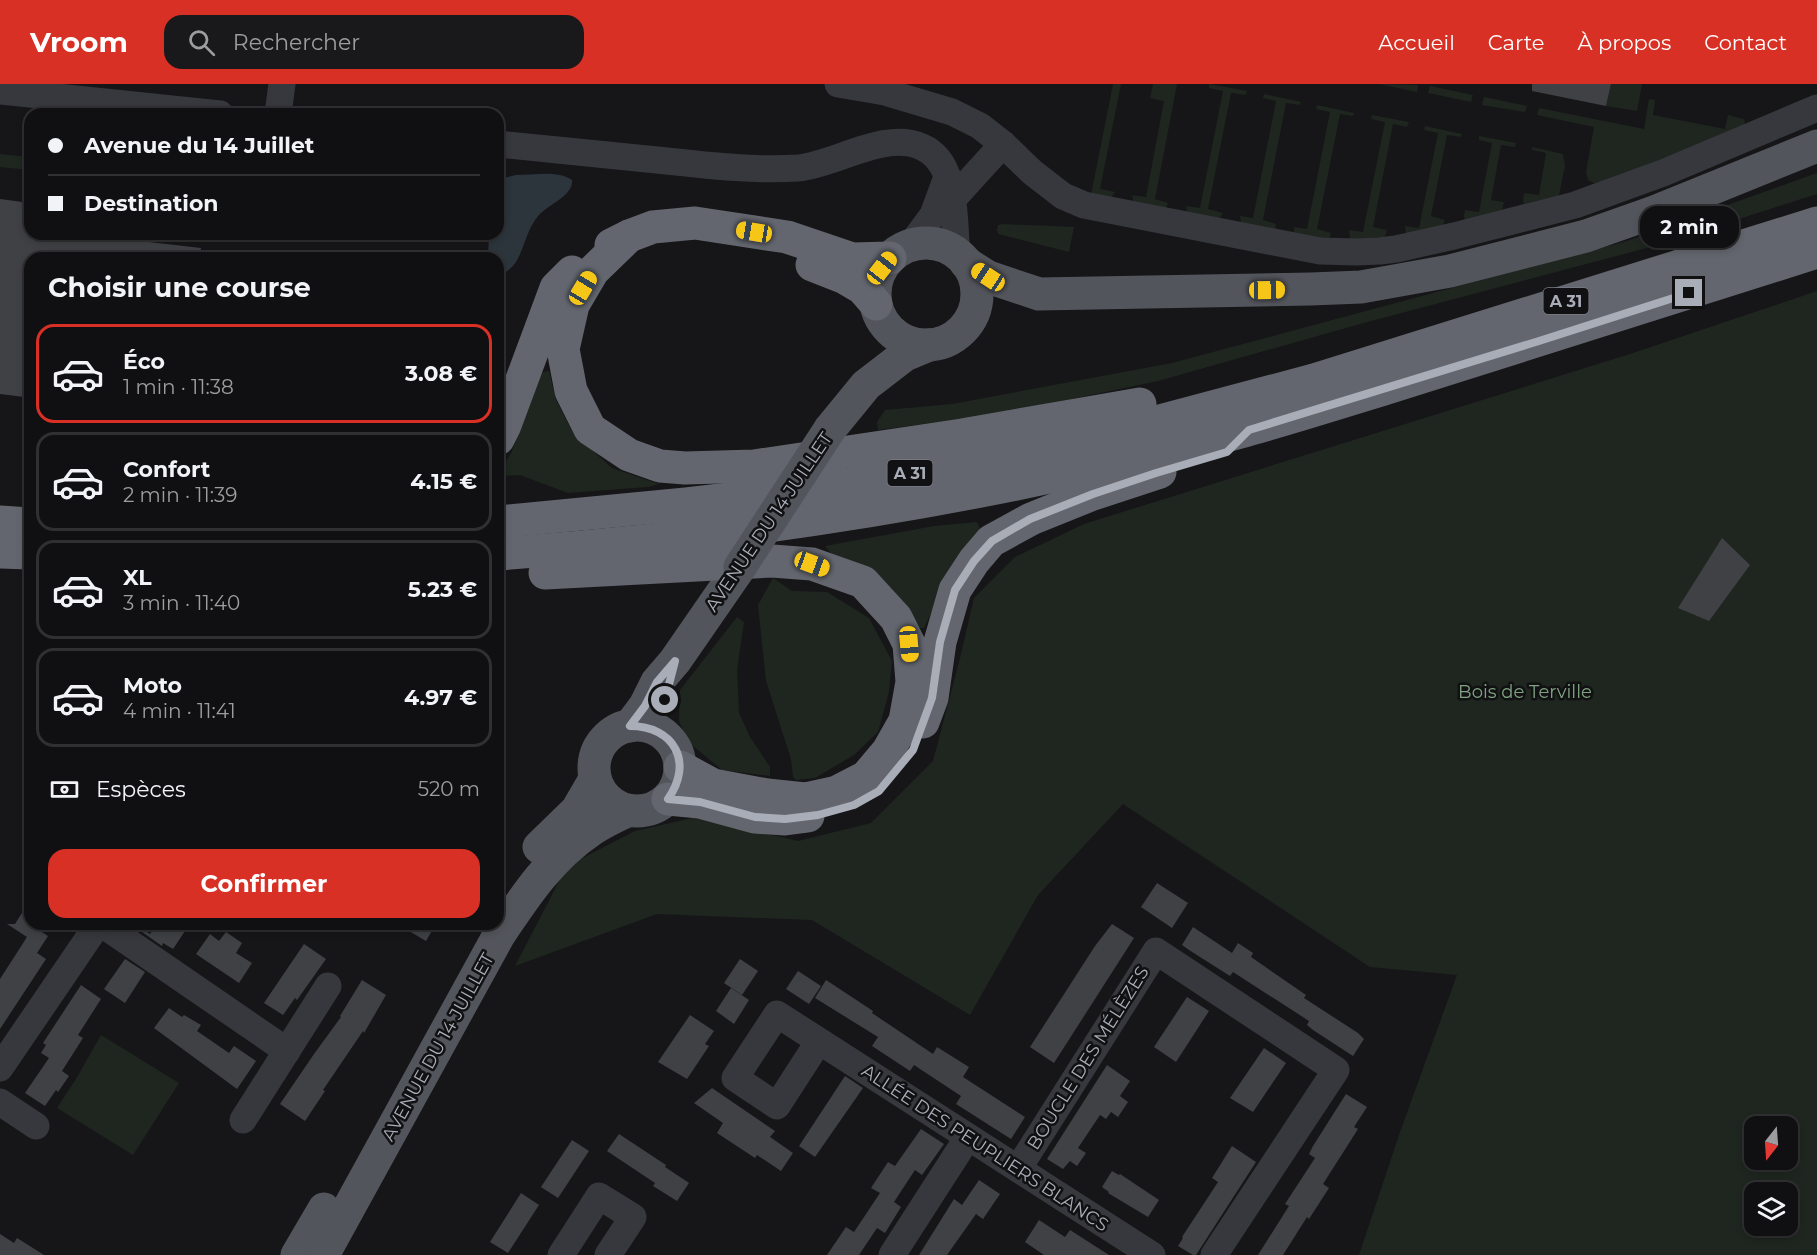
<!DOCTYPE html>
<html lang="fr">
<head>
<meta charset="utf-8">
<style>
  body { margin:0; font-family:Montserrat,sans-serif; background:#19191b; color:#f1f3f6; height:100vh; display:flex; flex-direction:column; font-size:22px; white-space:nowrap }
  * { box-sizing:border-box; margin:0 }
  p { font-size:20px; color:#9c9d9f }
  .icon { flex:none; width:33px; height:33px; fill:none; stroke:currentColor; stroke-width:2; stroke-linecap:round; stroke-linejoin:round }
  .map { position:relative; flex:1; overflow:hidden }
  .drawer { position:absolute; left:24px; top:168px; width:480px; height:678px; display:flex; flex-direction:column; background:#101012; border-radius:18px; box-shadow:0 3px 9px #0003,0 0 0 2px #303032 }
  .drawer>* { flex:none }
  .banner { position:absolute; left:24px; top:24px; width:480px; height:132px; border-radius:18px; box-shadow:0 3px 9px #0003,0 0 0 2px #303032; display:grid; align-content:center; height:132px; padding:0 24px; background:#101012 }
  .needle { width:39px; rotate:197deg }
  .tools { position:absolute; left:1744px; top:1032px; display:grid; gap:12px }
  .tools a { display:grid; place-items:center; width:54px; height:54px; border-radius:12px; background:#101012; box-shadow:0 3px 9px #0003,0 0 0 2px #303032; font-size:30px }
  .end { position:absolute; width:27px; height:27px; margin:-14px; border:8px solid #a8adb8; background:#111; box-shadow:0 0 0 3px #111 }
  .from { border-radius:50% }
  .bubble { position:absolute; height:42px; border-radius:18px; background:#101012; box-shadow:0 3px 9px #0003,0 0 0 2px #303032; font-size:20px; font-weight:700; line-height:42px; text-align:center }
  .car { position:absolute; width:18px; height:36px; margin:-18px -9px; border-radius:8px; box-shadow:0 0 4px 2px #0007; background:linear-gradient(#f5c518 24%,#345 0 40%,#f5c518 0 76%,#345 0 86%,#f5c518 0) }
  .banner b { display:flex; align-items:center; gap:21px; height:57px; font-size:22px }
  .banner b+b { border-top:2px solid #303032 }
  .banner i { width:15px; height:15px; background:#f1f3f6 }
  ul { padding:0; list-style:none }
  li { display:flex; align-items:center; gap:18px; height:99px; margin:0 12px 9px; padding:0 12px; border:3px solid #303032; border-radius:18px }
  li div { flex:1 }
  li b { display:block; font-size:22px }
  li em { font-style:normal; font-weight:700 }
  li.selected { border-color:#d93025 }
  li>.icon { width:54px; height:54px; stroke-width:1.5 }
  h2 { padding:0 24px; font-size:27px; line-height:72px }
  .pay { display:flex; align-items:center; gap:15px; height:66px; padding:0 24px; font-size:22px }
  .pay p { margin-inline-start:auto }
  .button { display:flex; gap:12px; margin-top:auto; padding:12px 24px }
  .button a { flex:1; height:69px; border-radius:18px; background:#d93025; color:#fff; font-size:24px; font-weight:700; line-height:69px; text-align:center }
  header { display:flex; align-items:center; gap:36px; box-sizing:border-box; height:84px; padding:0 30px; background:#d93025; color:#fff }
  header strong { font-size:28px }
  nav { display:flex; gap:33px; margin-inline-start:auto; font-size:21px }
  .search { width:420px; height:54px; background:#19191b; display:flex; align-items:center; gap:15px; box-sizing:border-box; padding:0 21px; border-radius:18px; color:#9c9d9f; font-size:22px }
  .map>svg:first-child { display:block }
  .green { fill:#1e261f; fill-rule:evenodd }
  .water { fill:#2c353c }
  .building { fill:#404145 }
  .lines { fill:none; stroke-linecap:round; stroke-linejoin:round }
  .minor { stroke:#37383d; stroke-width:27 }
  .major { stroke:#53555c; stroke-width:33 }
  .highway { stroke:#63666e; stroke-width:33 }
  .major-bridge { stroke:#53555c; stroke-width:33 }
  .route { stroke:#a8adb8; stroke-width:8 }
  .labels { text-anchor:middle; stroke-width:5; stroke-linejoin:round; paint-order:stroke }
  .shield { fill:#111113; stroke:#7b7e86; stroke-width:1.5 }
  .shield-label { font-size:16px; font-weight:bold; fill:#a8adb8 }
  .street-label { font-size:18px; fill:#a8adb8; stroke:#111113 }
  .park-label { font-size:18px; fill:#7fa381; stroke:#111113 }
</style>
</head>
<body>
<header>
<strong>Vroom</strong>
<div class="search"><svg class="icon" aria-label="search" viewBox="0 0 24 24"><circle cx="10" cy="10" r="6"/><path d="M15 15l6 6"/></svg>Rechercher</div>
<nav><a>Accueil</a><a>Carte</a><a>À propos</a><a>Contact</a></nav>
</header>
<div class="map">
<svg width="1817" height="1171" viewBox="0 0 1817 1171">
  <rect width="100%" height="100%" fill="#161618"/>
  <g class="green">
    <polygon points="1113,0 1121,0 1100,105 1115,108 1111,114 1091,111"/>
    <polygon points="1153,0 1177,0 1155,115 1168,119 1166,124 1134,120 1132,111 1146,113 1164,17 1150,14"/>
    <polygon points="1209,0 1247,7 1246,11 1231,9 1208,125 1223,129 1219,135 1187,128 1186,122 1200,124 1223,7 1209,4"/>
    <polygon points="1379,0 1418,1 1417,8"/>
    <polygon points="1611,0 1642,0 1637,27 1606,22"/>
    <polygon points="1430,2 1473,11 1471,18 1428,9"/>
    <polygon points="1264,10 1301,18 1300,21 1286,19 1263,136 1276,140 1275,146 1241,139 1240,132 1253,134 1276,17 1263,14"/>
    <polygon points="1484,13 1527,22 1525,28 1482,21"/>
    <polygon points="1649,15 1655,16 1653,31 1725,45 1728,31 1743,35 1745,37 1744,42 1598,101 1588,96 1586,88 1594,43 1537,31 1539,24 1644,45"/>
    <polygon points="1317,21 1354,29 1353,32 1340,30 1317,145 1331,149 1330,153 1323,157 1298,152 1294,148 1294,143 1307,145 1330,28 1316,25"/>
    <polygon points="1372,31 1409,38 1407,43 1393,40 1373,143 1387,146 1385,152 1380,155 1350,155 1349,146 1363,148 1385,38 1371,35"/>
    <polygon points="1425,42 1462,50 1461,53 1447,51 1431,132 1445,136 1442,144 1406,150 1405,142 1419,144 1438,49 1424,46"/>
    <polygon points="1479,52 1516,59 1515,63 1501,61 1491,116 1504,118 1501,130 1465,136 1464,132 1465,126 1479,128 1492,59 1479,56"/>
    <polygon points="1532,63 1563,70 1565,82 1559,111 1557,114 1526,122 1523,118 1524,109 1539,111 1546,69 1532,66"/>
    <polygon points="0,70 30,73 30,86 0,83"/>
    <polygon points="1817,89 1817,110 1658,161 1360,240 1158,297 999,330 878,346 877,338 885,326 952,320 1172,279 1627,157"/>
    <polygon points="1003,140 1074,143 1069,168 998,150 997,146 998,141"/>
    <path d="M1817,207v964h-458l41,-123 57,-157 -87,-8 -247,-163 -85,91 -68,120 -158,-95 -155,-6 -142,52 52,-100 68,-35 62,-14 101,24 73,-18 62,-62 27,-103 14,-60 41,-41 69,-33 546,-170zM1755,1042h33v34h-33zM1755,1108h33v34h-33z"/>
    <polygon points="549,287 556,316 573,349 612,384 659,400 648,403 568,409 520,391 498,392 512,367 540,289"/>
    <polygon points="977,438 981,447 942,506 924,544 919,544 831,469 825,462 934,442"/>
    <polygon points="773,494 792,507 827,508 869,534 892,577 889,608 878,648 854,671 815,694 796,696 793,693 791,675 766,597 758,521"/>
    <polygon points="737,533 744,538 737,586 739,629 750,653 770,683 770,692 722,686 687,657 679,637 680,606"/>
    <polygon points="101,951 179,999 133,1071 57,1024 76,995"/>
  </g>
  <path class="water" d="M516,91c17,0 42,-5 56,5 2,15 -23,24 -33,35 -12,13 -14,32 -23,47 -3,5 -9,9 -13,12l-5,-1v-15h-10l1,-24h9l1,-55z"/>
  <g class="building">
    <polygon points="1532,0 1611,0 1606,22 1532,7"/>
    <polygon points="0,115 30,119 30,150 133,150 132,156 201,164 200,174 30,174 30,308 24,313 0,310"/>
    <polygon points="1722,454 1750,481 1709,537 1678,524"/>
    <polygon points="1157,799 1188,819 1172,844 1141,823"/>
    <polygon points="30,816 30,840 45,840 40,847 48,852 37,869 46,875 0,945 0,895 27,853 7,840 15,840"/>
    <polygon points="157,840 174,840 185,847 173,865 163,859 162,862 142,848 144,846 150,850"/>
    <polygon points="397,840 436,840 426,857"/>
    <polygon points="1112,840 1134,854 1054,979 1030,963 1095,862"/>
    <polygon points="1193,843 1232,869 1238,859 1253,869 1251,873 1306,911 1304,914 1358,949 1364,955 1353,972 1313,946 1307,941 1309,937 1233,888 1230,892 1189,866 1182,861"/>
    <polygon points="226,848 242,859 236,869 252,879 239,899 196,870 210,850 219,857"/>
    <polygon points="304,860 326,875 297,916 295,914 283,931 264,919"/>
    <polygon points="125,875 145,888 125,919 104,905"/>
    <polygon points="740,875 758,887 742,911 724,899"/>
    <polygon points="798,887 821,902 809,920 786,905"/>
    <polygon points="362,896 386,911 364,949 363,947 323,1006 325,1007 305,1037 280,1020 314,970 341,933 340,932"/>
    <polygon points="826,896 873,927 872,929 933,970 937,963 969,983 963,993 1025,1033 1011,1055 956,1020 961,1012 914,981 910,987 872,962 878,953 815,914"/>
    <polygon points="81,901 101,915 78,951 83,954 62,987 69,992 58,1008 56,1006 45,1022 25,1009 49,974 41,969 46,961 43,959"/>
    <polygon points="731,904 749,916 734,940 716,927"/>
    <polygon points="1187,913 1209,927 1176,978 1154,963"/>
    <polygon points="169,924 182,933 184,931 201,941 197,947 229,969 234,962 256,977 237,1005 154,944"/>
    <polygon points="690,931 714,947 705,960 709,962 687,995 658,978"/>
    <polygon points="1264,964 1286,979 1253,1028 1230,1014"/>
    <polygon points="1107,981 1130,997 1120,1012 1128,1018 1118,1033 1111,1028 1106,1035 1100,1031 1078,1064 1086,1069 1077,1082 1070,1077 1063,1085 1047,1075"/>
    <polygon points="845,992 863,1004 815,1073 799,1062"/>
    <polygon points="712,1004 775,1047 770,1053 793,1069 781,1087 757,1071 755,1074 717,1049 723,1039 694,1019"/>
    <polygon points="1346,1010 1367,1023 1354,1043 1358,1045 1323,1100 1329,1104 1309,1135 1307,1133 1283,1171 1258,1171 1289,1122 1285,1120 1315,1074 1309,1070 1313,1062"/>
    <polygon points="921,1045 944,1060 922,1091 915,1086 894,1118 901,1123 885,1149 877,1144 859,1171 827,1171 846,1143 854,1148 880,1109 871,1104 888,1078 895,1082"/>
    <polygon points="619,1050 666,1081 665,1083 689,1099 677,1117 653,1102 655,1099 607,1067"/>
    <polygon points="572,1056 589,1067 558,1114 541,1103"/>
    <polygon points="1232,1062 1256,1078 1196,1171 1193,1171 1178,1162 1183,1154 1182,1153 1218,1098 1212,1094"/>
    <polygon points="1112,1087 1119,1091 1120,1090 1159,1116 1148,1133 1108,1109 1109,1108 1102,1103"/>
    <polygon points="979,1096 1000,1110 983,1135 976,1130 947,1171 919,1171 954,1115 962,1121"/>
    <polygon points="521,1109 539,1121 508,1169 490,1158"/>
    <polygon points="1039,1136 1065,1153 1070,1146 1109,1171 1044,1171 1025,1158"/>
    <polygon points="0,1150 14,1159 17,1154 44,1171 0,1171"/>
  </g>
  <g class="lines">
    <g class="minor">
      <polyline points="838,0 885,8 952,28 980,42 1003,60 1032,88 1063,112 1084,121 1320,167 1356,168 1380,167 1396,165 1454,152 1575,121 1663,89 1817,24"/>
      <polyline points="0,7 220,30"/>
      <polyline points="278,30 282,0"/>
      <path d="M498,60c53,5 106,11 159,16 48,5 94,11 141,8 39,-4 87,-38 124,-21 37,16 31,74 35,107"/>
      <polyline points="953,115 1003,60"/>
      <polyline points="910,162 933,131 947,93"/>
      <polyline points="102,840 287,967"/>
      <polyline points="819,957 777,1022 735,994 777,930 1152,1171"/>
      <polyline points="0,984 98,840"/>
      <polyline points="0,1018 36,1042"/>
      <polyline points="243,1036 328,902"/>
      <polyline points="1018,1085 1156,867 1336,986 1214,1171"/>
      <polyline points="561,1171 599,1112 633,1133 608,1171"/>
      <polyline points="892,1171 968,1053"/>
    </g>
    <g class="major">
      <circle cx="926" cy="210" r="51"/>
      <polyline points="966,179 988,193 1039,210 1311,205 1361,203 1450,187 1586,152 1654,128 1817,62"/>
      <polyline points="830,345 866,301 905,271 929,261"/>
      <circle cx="637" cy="684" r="43"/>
      <polyline points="630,642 645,622 657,598 675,577 740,483"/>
      <polyline points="539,763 577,726 595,695"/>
      <polyline points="297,1171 324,1125"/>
      <path d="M323,1171l176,-320c26,-39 52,-78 91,-104 11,-8 24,-14 37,-20"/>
    </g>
    <g class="highway">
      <polyline points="629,152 593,187 573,221 563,265 571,307 590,345 629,371 660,382 685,384 754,382 962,351 1140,320"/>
      <polyline points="611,161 629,152 653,143 695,139 787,153 852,175 890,174"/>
      <polyline points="812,181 845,194 862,204 876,220"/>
      <polyline points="498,355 505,341 556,204 572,188"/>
      <polyline points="0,438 30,440"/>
      <polyline points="498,438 686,420 848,401 969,378 1145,341 1314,296 1817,139"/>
      <polyline points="0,468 30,469"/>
      <path d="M498,470c220,-16 439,-48 653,-100 33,-8 67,-15 100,-25 43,-12 87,-26 130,-39 146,-45 291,-92 436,-138"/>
      <polyline points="545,489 772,477 812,480 863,498 896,534 909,560 912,598 905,637 888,667 866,693 837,708 805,715 767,711 713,701 680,683"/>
      <polyline points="923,638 932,614 940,558 955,506 974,477 991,457 1031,435 1093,410 1160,388"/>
      <polyline points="668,715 700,718 755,733 785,735 808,732"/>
    </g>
    <polyline class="major-bridge" points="740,483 830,345"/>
  </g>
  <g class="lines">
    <path class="route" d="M665,616l10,-39 -18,21 -12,24 -15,20c44,0 64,36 38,73l32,3 55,15 30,2 33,-4 36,-10 25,-14 34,-41 19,-52 8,-56 15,-52 19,-29 18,-20 38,-22 63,-25 63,-21 71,-21 22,-22 290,-89 150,-48"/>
  </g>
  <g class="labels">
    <g class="shield">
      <rect x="1543.5" y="204" width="45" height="26" rx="4.5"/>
      <rect x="887.5" y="376" width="45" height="26" rx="4.5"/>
    </g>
    <g class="shield-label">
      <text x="1566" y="223">A 31</text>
      <text x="910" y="395">A 31</text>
    </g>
    <g class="street-label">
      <text transform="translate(769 438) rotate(-56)" y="6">AVENUE DU 14 JUILLET</text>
      <text transform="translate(438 963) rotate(-61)" y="6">AVENUE DU 14 JUILLET</text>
      <text transform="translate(1088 974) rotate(-58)" y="6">BOUCLE DES MÉLÈZES</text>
      <text transform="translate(985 1064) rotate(33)" y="6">ALLÉE DES PEUPLIERS BLANCS</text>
    </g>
    <g class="park-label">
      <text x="1525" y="614">Bois de Terville</text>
    </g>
  </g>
</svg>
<div class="tools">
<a><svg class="needle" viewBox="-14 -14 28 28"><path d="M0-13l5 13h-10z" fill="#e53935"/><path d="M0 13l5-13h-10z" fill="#9c9d9f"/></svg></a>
<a><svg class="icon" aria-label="layers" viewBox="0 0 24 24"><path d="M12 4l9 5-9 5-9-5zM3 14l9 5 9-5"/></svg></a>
</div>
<i class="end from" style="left:665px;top:616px"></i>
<i class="end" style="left:1689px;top:209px"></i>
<div class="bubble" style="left:1640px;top:122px;width:99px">2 min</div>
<i class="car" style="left:754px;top:148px;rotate:279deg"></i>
<i class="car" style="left:882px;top:184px;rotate:38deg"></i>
<i class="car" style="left:988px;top:193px;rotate:303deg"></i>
<i class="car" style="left:583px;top:204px;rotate:31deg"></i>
<i class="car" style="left:1267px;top:206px;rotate:89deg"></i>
<i class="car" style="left:812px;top:480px;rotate:110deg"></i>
<i class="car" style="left:909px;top:560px;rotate:175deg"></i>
<div class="banner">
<b><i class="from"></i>Avenue du 14 Juillet</b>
<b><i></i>Destination</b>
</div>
<section class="drawer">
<h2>Choisir une course</h2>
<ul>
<li class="selected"><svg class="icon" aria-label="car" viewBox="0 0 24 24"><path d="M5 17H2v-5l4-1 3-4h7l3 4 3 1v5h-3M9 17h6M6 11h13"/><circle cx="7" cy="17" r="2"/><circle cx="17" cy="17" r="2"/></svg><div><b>Éco</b><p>1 min · 11:38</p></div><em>3.08 €</em></li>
<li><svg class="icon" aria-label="car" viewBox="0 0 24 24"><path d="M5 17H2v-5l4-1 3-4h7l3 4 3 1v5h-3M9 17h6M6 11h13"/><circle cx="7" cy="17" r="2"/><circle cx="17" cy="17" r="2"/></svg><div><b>Confort</b><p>2 min · 11:39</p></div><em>4.15 €</em></li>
<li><svg class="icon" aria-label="car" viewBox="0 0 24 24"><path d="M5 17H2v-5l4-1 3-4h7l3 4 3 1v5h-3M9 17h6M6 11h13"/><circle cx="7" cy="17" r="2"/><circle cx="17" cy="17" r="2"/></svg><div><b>XL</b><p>3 min · 11:40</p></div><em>5.23 €</em></li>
<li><svg class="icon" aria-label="car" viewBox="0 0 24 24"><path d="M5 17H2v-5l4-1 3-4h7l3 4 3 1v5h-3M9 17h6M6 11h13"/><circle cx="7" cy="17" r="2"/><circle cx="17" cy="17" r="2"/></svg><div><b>Moto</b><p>4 min · 11:41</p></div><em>4.97 €</em></li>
</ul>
<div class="pay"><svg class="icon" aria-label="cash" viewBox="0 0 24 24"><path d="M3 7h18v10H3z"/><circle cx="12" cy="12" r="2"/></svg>Espèces<p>520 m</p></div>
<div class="button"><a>Confirmer</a></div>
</section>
</div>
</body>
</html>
